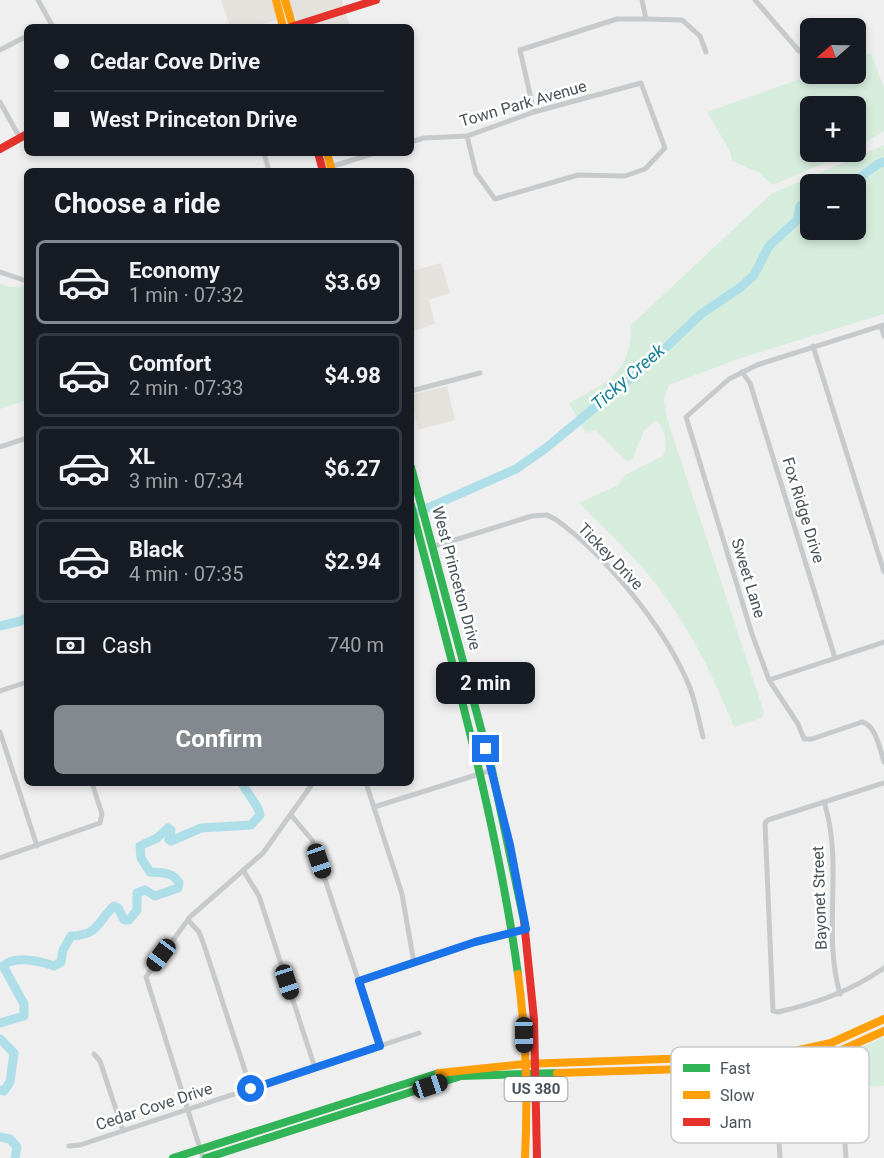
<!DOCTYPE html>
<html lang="en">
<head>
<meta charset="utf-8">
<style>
  body { margin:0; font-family:Roboto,sans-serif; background:#242831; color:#f1f3f6; height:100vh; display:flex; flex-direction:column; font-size:22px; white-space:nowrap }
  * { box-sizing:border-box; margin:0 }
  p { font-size:20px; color:#9ea1a6 }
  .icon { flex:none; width:33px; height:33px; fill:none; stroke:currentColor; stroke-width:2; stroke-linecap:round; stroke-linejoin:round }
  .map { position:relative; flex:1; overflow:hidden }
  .details { position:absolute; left:24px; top:168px; width:390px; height:618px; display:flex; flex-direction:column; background:#171b24; border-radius:9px; box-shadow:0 3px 9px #0003 }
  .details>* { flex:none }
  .guide { position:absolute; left:24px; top:24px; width:390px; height:132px; border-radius:9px; box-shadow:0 3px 9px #0003; display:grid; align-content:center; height:132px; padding:0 30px; background:#171b24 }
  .needle { width:39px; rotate:250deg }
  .controls { position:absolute; left:800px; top:18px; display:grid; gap:12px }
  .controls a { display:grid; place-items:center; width:66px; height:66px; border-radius:9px; background:#171b24; box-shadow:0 3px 9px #0003; font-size:30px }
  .end { position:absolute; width:27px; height:27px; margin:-14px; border:8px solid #1a73e8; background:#fff; box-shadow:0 0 0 3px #fff }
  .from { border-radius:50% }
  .bubble { position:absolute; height:42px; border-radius:9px; background:#171b24; box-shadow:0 3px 9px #0003; font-size:20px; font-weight:700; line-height:42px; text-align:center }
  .car { position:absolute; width:18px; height:36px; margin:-18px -9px; border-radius:8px; box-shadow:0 0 4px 2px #0007; background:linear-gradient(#222 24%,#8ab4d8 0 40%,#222 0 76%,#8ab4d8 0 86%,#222 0) }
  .guide b { display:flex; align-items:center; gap:21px; height:57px; font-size:22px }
  .guide b+b { border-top:2px solid #363941 }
  .guide i { width:15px; height:15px; background:#f1f3f6 }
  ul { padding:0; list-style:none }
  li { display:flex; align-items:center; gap:18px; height:84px; margin:0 12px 9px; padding:0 18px; border:3px solid #363941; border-radius:9px }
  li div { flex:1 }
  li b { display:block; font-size:22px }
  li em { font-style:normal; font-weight:700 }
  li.active { border-color:#83898e }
  li>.icon { width:54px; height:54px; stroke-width:1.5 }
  h2 { padding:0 30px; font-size:27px; line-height:72px }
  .pay { display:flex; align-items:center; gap:15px; height:66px; padding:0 30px; font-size:22px }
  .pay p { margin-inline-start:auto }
  .cta { display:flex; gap:12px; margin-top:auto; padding:12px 30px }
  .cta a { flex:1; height:69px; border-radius:9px; background:#83898e; color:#fff; font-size:24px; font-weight:700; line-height:69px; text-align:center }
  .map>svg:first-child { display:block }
  .commercial { fill:#e5e2dd }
  .green { fill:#d6eddd; fill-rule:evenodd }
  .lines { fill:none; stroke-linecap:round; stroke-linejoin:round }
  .river { stroke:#aedee7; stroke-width:9 }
  .street { stroke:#c7cacb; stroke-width:5 }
  .fast { stroke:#30b455; stroke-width:8 }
  .slow { stroke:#ff9f0a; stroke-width:8 }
  .jam { stroke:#e5322d; stroke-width:8 }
  .route { stroke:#1a73e8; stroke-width:8 }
  .labels { text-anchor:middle; stroke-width:5; stroke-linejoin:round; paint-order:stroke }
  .shield { fill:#fff; stroke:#7f868c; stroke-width:1.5 }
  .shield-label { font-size:15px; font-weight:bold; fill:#48525a }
  .street-label { font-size:16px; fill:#48525a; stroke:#fff }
  .water-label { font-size:18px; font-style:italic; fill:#187f96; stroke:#fff }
  .key { fill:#fff; stroke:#c8cbce; stroke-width:1.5 }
  .key-label { font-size:16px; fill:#48525a }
</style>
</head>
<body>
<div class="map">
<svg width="884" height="1158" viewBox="0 0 884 1158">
  <rect width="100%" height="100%" fill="#f0efef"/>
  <g class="commercial">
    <polygon points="221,0 342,0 350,27 298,27 295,15 251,27 230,27"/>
    <polygon points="441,263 450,293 429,300 435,324 411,332 411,271"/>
    <polygon points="447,386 455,420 418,430 411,395"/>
  </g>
  <g class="green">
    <polygon points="871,53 884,88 884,131 855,149 855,106 810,106 810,152 850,152 773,185 758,172 732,161 730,151 707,112 814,74 855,74 855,59"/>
    <path d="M884,145v169l-143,44 -72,27 -5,13 3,20 97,294 -2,6 -28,9c-23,-57 -52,-115 -94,-162 -19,-21 -40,-41 -61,-62l39,-18 7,-10 38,-19c5,-11 2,-28 -7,-36l-12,11 -12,29 -6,1 -30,-31 -10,3 -17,-30c38,-21 62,-28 62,-78l140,-131zM810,184h45v46h-45z"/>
    <polygon points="0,283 9,287 27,286 27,400 0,409"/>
    <polygon points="884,1037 884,1086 847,1087 842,1056"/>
  </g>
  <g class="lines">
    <g class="river">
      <polyline points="851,184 878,164 884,162"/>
      <polyline points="416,513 516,469 546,448 657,356 701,314 741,287 754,275 769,246 797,220 800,206 810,201"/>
      <polyline points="0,626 21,621 27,617"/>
      <path d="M0,1023l24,-7v-12l-21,-38c12,-11 37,-5 51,0l7,-4 2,-12 8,-14c28,-1 25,-13 43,-30l4,2 6,12h5l8,-10v-17l8,-3 10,6 23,-8 1,-5c-6,-11 -16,-10 -29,-11l-9,-14 -1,-12 17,-8 11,-10 3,2 -2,10 2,1 30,-13 50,-3 9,-10c-1,-10 -13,-21 -18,-32"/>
      <polyline points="0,1039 14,1053 10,1082 4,1091 0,1090"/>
      <polyline points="0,1137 10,1139 17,1147 15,1158"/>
    </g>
    <g class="street">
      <polyline points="38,0 53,27"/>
      <polyline points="642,0 646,19"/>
      <polyline points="755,0 799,51"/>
      <polyline points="0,50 27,36"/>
      <polyline points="0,102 20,138"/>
      <polyline points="534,112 520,50 617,19 646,19 682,20 700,36 706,52"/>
      <polyline points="411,142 424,138 467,136 534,112 641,83 665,148 645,169 625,176 578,175 495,199 476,173 467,136"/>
      <polyline points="264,153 269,171"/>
      <polyline points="330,167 375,153"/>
      <polyline points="0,272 27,281"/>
      <path d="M884,325l-127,40 -28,14 -43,38 66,217 17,46 29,44 6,15h8l50,-17c14,3 18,28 22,40"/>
      <polyline points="881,326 884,336"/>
      <polyline points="813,346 884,572"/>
      <polyline points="742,372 750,383 835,658"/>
      <polyline points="411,391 480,373"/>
      <polyline points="0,447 27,438"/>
      <path d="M432,547l100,-31 15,-1 8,4c51,36 112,111 135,169 6,16 9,33 13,49"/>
      <polyline points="769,680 884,642"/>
      <polyline points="0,691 27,682"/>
      <polyline points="0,732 37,846"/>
      <polyline points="366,783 402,894 414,963"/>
      <path d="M884,783l-116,37 -3,3 8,188 5,1c39,-9 73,-21 106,-44"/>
      <path d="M824,802c20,61 -2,130 16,192"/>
      <polyline points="374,807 492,770"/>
      <polyline points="291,815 312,840 380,1046"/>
      <polyline points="0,858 100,823 102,814 92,783"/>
      <polyline points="243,870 259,896 315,1068"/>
      <polyline points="188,920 199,932 204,945 251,1089"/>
      <polyline points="359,981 475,942 526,929"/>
      <polyline points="831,1043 840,1072 846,1158"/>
      <polyline points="94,1054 100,1061 123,1131"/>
      <polyline points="69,1146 80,1145 419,1033"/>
      <polyline points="203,1158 146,977 190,917 263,853 313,783"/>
      <polyline points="780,1158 776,1090 841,1088"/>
    </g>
    <g class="fast">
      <polyline points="411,467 492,770 524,921"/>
      <path d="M411,505c40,155 85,310 107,469"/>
      <polyline points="173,1158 439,1073"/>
      <polyline points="206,1158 461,1076 557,1073"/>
    </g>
    <g class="slow">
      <polyline points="276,0 283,27"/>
      <polyline points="285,0 293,27"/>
      <polyline points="327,153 332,171"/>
      <path d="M518,974c8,61 10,123 7,184"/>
      <polyline points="439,1073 524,1064 776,1055 831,1043 884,1019"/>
      <polyline points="557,1073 780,1066 835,1053 884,1031"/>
    </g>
    <g class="jam">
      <polyline points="291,27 376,0"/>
      <polyline points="0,149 27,134"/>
      <polyline points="318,153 323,171"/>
      <polyline points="524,921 534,1019 537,1158"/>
    </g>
  </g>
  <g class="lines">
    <polyline class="route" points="251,1089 380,1046 359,981 475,942 526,929 510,845 486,749"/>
  </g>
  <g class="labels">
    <rect class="shield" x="504.5" y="1077" width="63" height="24" rx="4.5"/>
    <g class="shield-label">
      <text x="536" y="1094">US 380</text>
    </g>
    <g class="street-label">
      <text transform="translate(523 103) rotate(-16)" y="6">Town Park Avenue</text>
      <text transform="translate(804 510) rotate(73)" y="6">Fox Ridge Drive</text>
      <text transform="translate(611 556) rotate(46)" y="6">Tickey Drive</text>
      <text transform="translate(457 578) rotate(75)" y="6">West Princeton Drive</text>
      <text transform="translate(749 578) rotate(73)" y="6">Sweet Lane</text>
      <text transform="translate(819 898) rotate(-92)" y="6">Bayonet Street</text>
      <text transform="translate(154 1106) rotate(-18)" y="6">Cedar Cove Drive</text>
    </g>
    <g class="water-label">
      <text transform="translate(628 377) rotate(-41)" y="6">Ticky Creek</text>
    </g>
  </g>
  <rect x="671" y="1047" width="198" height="96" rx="9" class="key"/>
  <rect x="683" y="1064" width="27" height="8" fill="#30b455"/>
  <rect x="683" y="1091" width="27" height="8" fill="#ff9f0a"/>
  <rect x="683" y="1118" width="27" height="8" fill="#e5322d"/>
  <g class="key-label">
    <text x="720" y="1074">Fast</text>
    <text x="720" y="1101">Slow</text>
    <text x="720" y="1128">Jam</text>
  </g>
</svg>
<div class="controls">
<a><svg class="needle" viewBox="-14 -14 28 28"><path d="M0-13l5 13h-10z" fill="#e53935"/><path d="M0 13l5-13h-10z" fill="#9ea1a6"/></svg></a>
<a>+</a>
<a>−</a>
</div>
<i class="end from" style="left:251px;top:1089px"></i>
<i class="end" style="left:486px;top:749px"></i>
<div class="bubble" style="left:436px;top:662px;width:99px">2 min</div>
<i class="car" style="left:319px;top:861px;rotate:161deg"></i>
<i class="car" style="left:161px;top:955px;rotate:217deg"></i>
<i class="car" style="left:287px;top:982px;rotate:162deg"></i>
<i class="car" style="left:524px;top:1035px;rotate:179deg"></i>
<i class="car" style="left:430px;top:1086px;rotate:72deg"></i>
<div class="guide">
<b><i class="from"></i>Cedar Cove Drive</b>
<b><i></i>West Princeton Drive</b>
</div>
<section class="details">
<h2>Choose a ride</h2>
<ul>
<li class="active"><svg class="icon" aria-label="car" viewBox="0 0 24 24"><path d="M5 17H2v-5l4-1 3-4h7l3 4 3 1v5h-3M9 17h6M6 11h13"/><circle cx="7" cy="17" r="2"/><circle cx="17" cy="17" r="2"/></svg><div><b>Economy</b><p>1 min · 07:32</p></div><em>$3.69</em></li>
<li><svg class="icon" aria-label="car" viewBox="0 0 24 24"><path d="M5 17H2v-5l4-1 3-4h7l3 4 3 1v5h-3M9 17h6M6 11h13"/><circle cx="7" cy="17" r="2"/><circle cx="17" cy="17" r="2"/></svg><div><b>Comfort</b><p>2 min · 07:33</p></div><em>$4.98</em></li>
<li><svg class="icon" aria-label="car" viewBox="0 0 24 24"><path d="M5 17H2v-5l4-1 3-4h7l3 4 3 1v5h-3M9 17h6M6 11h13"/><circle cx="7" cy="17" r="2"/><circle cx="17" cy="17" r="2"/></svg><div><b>XL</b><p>3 min · 07:34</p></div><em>$6.27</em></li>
<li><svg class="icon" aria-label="car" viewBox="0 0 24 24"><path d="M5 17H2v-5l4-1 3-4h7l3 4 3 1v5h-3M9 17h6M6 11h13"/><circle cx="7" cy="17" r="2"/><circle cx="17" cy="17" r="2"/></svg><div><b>Black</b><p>4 min · 07:35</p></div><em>$2.94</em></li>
</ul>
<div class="pay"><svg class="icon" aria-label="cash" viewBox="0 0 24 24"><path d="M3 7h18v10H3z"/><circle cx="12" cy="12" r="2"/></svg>Cash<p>740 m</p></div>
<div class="cta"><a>Confirm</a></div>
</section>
</div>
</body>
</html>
